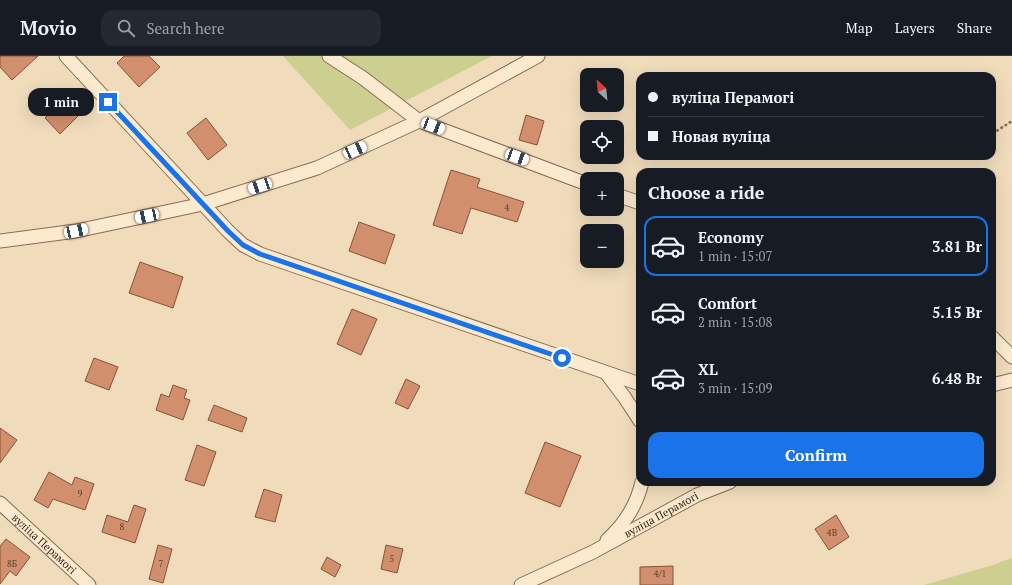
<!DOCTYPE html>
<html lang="en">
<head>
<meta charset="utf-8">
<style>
  body { margin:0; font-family:"PT Serif",serif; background:#242831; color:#f1f3f6; height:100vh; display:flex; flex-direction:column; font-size:15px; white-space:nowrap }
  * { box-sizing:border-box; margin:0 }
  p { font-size:13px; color:#9ea1a6 }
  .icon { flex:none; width:22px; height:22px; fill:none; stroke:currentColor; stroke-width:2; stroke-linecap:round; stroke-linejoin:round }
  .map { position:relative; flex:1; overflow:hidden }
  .sheet { position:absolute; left:636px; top:112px; width:360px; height:318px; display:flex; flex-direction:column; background:#171b24; border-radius:12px; box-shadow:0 4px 16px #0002 }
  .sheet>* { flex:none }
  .guide { position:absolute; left:636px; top:16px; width:360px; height:88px; border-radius:12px; box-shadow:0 4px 16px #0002; display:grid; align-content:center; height:88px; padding:0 12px; background:#171b24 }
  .needle { width:26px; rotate:333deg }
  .tools { position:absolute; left:580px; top:12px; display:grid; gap:8px }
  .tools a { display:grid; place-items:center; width:44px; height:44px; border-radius:8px; background:#171b24; box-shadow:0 4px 16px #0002; font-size:20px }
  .end { position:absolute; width:18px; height:18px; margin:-9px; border:5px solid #1a73e8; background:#fff; box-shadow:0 0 0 2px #fff }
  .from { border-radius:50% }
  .bubble { position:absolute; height:28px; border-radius:12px; background:#171b24; box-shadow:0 4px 16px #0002; font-size:13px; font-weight:700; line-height:28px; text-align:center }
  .car { position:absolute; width:12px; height:24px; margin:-12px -6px; border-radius:5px; box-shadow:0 0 3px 1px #0007; background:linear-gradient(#fff 24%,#345 0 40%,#fff 0 76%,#345 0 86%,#fff 0) }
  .guide b { display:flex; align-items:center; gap:14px; height:38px; font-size:15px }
  .guide b+b { border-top:1px solid #363941 }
  .guide i { width:10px; height:10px; background:#f1f3f6 }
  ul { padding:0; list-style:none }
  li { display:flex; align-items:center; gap:12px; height:60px; margin:0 8px 6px; padding:0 4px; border:2px solid transparent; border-radius:12px }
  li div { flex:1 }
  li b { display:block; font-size:15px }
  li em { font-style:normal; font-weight:700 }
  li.selected { border-color:#1a73e8 }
  li>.icon { width:36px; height:36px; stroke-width:1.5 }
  h2 { padding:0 12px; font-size:18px; line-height:48px }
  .primary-button { display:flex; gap:8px; margin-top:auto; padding:8px 12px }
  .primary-button a { flex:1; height:46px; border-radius:12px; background:#1a73e8; color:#fff; font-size:16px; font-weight:700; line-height:46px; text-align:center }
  header { display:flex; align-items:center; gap:24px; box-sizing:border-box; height:56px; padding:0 20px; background:#171b24; border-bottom:1px solid #363941 }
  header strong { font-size:19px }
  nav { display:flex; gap:22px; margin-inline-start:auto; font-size:14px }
  .search { width:280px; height:36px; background:#242831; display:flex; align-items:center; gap:10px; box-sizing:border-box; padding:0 14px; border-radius:12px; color:#9ea1a6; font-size:15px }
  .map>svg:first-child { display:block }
  .green { fill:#cccf8f }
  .building { fill:#d18f6e; stroke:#895238 }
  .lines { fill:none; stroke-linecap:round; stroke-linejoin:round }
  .street-casing { stroke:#886c54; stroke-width:15 }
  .path { stroke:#886c54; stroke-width:2.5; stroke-dasharray:3 2; stroke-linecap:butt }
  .street { stroke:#fbeace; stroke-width:13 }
  .route { stroke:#1a73e8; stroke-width:5 }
  .labels { text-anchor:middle; stroke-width:3; stroke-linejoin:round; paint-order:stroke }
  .number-label { font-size:9px; fill:#5d402f }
  .street-label { font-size:11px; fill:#36261a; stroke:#f7e7cb }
</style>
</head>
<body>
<header>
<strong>Movio</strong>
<div class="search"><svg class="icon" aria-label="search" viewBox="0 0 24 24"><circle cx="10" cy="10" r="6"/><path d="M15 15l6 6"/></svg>Search here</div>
<nav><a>Map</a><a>Layers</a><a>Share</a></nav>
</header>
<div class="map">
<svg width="1012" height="529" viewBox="0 0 1012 529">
  <rect width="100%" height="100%" fill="#f0dcbb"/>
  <g class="green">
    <polygon points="283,0 492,0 350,74"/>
    <polygon points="1012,502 1012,529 924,529 993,509"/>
  </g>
  <g class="building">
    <polygon points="0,0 38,0 12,24 0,11"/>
    <polygon points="124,0 149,0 160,11 139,31 117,7"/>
    <polygon points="63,43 79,59 60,78 45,62"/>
    <polygon points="526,59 544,65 537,89 519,84"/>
    <polygon points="206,62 227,89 208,104 187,77"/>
    <polygon points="451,114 480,123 477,131 524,146 517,166 471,152 462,178 433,169"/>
    <polygon points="359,166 395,179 385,208 349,195"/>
    <polygon points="140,206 183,221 173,252 129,237"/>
    <polygon points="352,253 377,263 361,299 337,288"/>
    <polygon points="94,302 118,311 109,334 85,325"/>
    <polygon points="406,323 420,330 408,353 395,347"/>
    <polygon points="173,329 187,334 184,342 190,344 183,364 156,354 161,338 169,341"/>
    <polygon points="214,349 247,362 242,376 208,364"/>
    <polygon points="0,372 17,384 0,407"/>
    <polygon points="545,386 581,400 560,451 525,437"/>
    <polygon points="197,389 216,396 204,430 185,424"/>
    <polygon points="49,416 72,429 75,421 94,428 85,454 53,443 48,452 34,444"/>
    <polygon points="264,433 282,439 275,466 255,461"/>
    <polygon points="134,449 146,453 135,487 102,476 107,459 128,466"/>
    <polygon points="836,459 849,481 829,494 815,473"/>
    <polygon points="6,483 30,501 16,520 10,515 0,528 0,490"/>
    <polygon points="158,489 172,493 163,527 149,523"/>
    <polygon points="386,489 403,493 397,517 381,513"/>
    <polygon points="327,501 341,509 335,521 321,513"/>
    <polygon points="673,510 673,529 640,529 640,511"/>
  </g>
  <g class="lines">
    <defs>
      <g id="street">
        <polyline points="66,0 228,175 243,189 260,198 640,328"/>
        <polyline points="329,0 363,22 419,65 587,128"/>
        <polyline points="617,139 640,147"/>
        <polyline points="0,185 76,175 203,148 317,112 419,65 538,0"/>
        <polyline points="992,281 1012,301"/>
        <polyline points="607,318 625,342 640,365"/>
        <polyline points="992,329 1012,324"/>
        <path id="s1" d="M0,447l89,82"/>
        <path d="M607,484c17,-15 30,-36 35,-58"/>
        <path id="s2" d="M521,529l72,-33 104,-57 33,-13"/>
      </g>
    </defs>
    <use href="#street" class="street-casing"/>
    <polyline class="path" points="992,78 1012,65"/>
    <use href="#street" class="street"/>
  </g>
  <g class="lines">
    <polyline class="route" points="108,46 228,175 243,189 260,198 562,302"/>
  </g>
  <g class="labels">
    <g class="number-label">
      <text x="507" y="155">4</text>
      <text x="80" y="441">9</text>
      <text x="122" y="474">8</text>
      <text x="832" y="480">4В</text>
      <text x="392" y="506">5</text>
      <text x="12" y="511">8Б</text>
      <text x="161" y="511">7</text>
      <text x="660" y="521">4/1</text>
    </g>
    <g class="street-label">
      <text dy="4" stroke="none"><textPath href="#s2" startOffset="157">вуліца Перамогі</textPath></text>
      <text dy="4" stroke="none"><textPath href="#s1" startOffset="60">вуліца Перамогі</textPath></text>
    </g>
  </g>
</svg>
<div class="tools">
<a><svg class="needle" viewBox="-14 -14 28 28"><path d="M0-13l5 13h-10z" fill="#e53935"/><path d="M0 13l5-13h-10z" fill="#9ea1a6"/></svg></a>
<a><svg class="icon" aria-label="locate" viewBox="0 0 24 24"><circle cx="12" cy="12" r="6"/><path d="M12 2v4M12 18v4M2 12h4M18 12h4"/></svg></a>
<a>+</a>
<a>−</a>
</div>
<i class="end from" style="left:562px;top:302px"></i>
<i class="end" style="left:108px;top:46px"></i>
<div class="bubble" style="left:28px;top:32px;width:66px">1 min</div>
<i class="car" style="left:433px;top:70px;rotate:111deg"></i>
<i class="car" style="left:355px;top:94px;rotate:66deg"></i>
<i class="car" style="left:517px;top:101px;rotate:110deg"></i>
<i class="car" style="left:260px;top:130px;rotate:252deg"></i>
<i class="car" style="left:147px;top:160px;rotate:258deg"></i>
<i class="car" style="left:76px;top:175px;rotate:78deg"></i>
<div class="guide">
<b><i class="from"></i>вуліца Перамогі</b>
<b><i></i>Новая вуліца</b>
</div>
<section class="sheet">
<h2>Choose a ride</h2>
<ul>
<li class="selected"><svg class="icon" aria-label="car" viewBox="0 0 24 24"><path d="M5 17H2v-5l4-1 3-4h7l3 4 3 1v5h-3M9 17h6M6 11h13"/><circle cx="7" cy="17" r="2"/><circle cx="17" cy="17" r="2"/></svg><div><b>Economy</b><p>1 min · 15:07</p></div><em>3.81 Br</em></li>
<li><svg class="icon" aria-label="car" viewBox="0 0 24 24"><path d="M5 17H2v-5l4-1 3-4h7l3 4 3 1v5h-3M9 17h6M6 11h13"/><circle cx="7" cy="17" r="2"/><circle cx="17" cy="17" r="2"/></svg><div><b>Comfort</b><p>2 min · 15:08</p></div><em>5.15 Br</em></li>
<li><svg class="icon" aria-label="car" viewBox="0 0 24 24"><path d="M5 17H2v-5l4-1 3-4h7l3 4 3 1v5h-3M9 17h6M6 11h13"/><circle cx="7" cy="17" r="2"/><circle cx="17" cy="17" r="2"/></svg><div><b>XL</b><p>3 min · 15:09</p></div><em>6.48 Br</em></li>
</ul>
<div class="primary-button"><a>Confirm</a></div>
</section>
</div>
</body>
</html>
